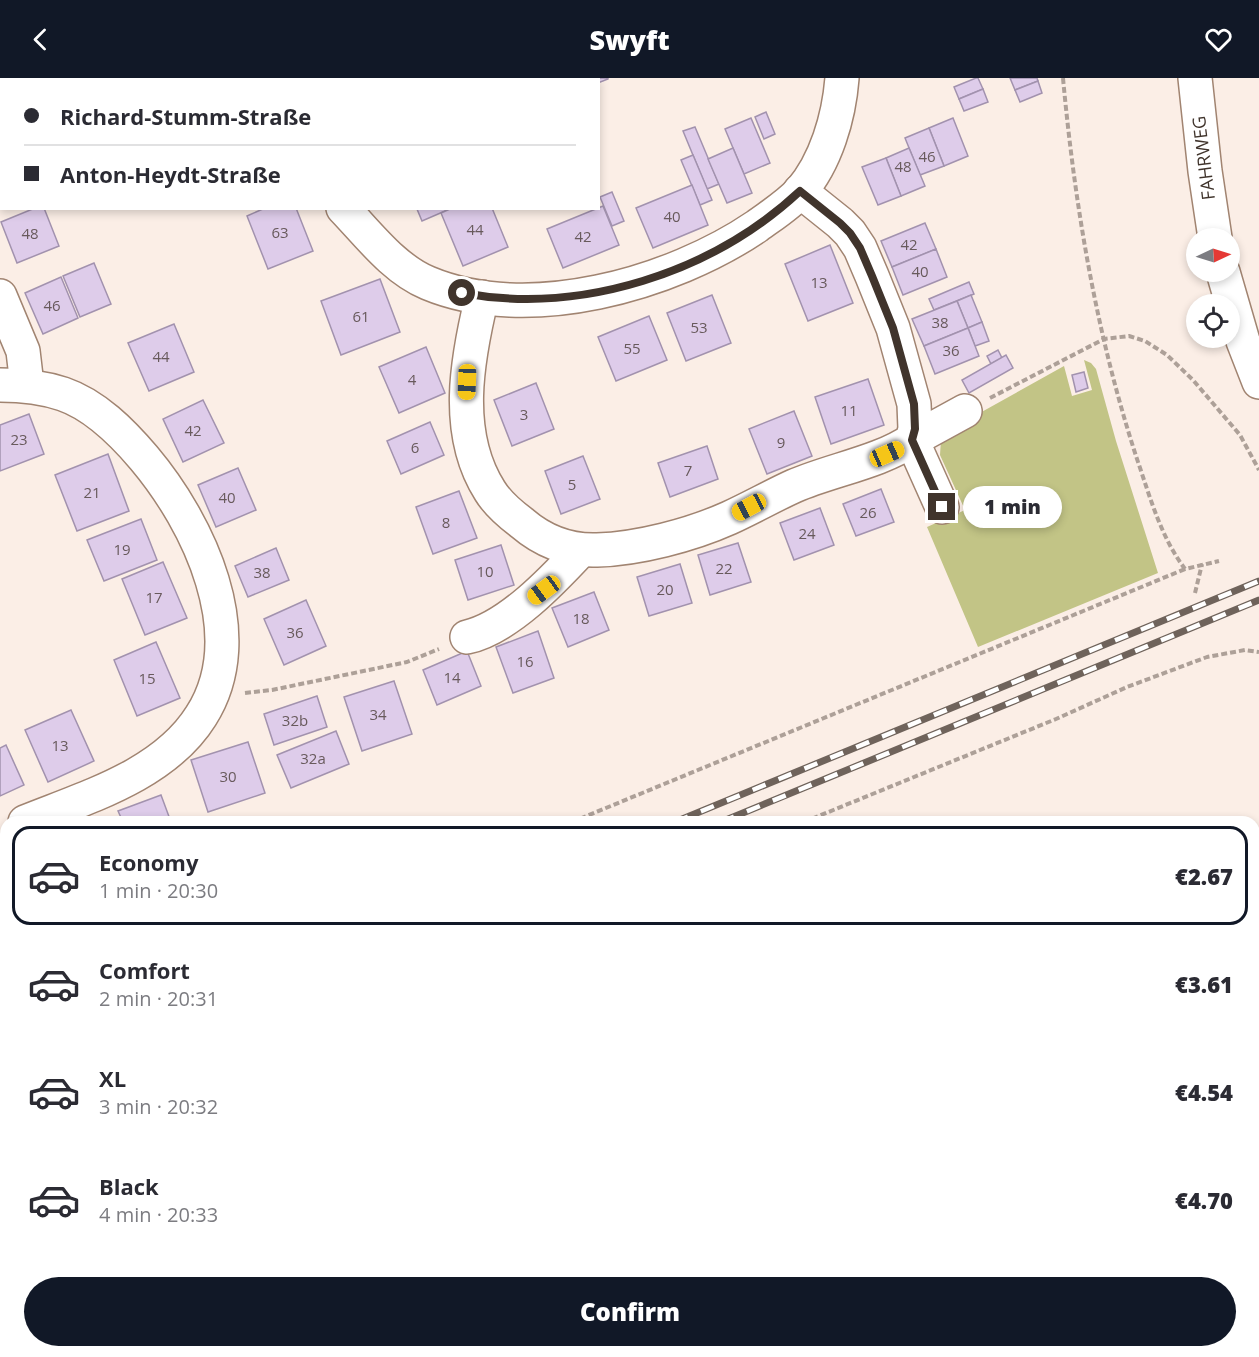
<!DOCTYPE html>
<html lang="en">
<head>
<meta charset="utf-8">
<style>
  body { margin:0; font-family:"Open Sans",sans-serif; background:#f2f2f3; color:#2b2b33; height:100vh; display:flex; flex-direction:column; font-size:22px; white-space:nowrap }
  * { box-sizing:border-box; margin:0 }
  p { font-size:20px; color:#7c7c81 }
  .icon { flex:none; width:33px; height:33px; fill:none; stroke:currentColor; stroke-width:2; stroke-linecap:round; stroke-linejoin:round }
  .map { position:relative; flex:1; overflow:hidden }
  .drawer { position:absolute; left:0px; top:738px; width:1260px; height:542px; display:flex; flex-direction:column; background:#fff; border-radius:18px 18px 0 0; box-shadow:0 3px 9px #0003 }
  .drawer>* { flex:none }
  .top-card { position:absolute; left:0px; top:0px; width:600px; height:132px; box-shadow:0 3px 9px #0003; display:grid; align-content:center; height:132px; padding:0 24px; background:#fff }
  .needle { width:39px; rotate:86deg }
  .tools { position:absolute; left:1186px; top:150px; display:grid; gap:12px }
  .tools a { display:grid; place-items:center; width:54px; height:54px; border-radius:50%; background:#fff; box-shadow:0 3px 9px #0003; font-size:30px }
  .end { position:absolute; width:27px; height:27px; margin:-14px; border:8px solid #40342c; background:#fff; box-shadow:0 0 0 3px #fff }
  .from { border-radius:50% }
  .bubble { position:absolute; height:42px; border-radius:21px; background:#fff; box-shadow:0 3px 9px #0003; font-size:20px; font-weight:800; line-height:42px; text-align:center }
  .car { position:absolute; width:18px; height:36px; margin:-18px -9px; border-radius:8px; box-shadow:0 0 4px 2px #0007; background:linear-gradient(#f5c518 24%,#345 0 40%,#f5c518 0 76%,#345 0 86%,#f5c518 0) }
  .top-card b { display:flex; align-items:center; gap:21px; height:57px; font-size:22px }
  .top-card b+b { border-top:2px solid #e1e1e2 }
  .top-card i { width:15px; height:15px; background:#2b2b33 }
  ul { padding:10px 0 0; list-style:none }
  li { display:flex; align-items:center; gap:18px; height:99px; margin:0 12px 9px; padding:0 12px; border:3px solid transparent; border-radius:18px }
  li div { flex:1 }
  li b { display:block; font-size:22px }
  li em { font-style:normal; font-weight:800 }
  li.active { border-color:#111827 }
  li>.icon { width:54px; height:54px; stroke-width:1.5 }
  .cta { display:flex; gap:12px; margin-top:auto; padding:12px 24px }
  .cta a { flex:1; height:69px; border-radius:36px; background:#111827; color:#fff; font-size:24px; font-weight:800; line-height:69px; text-align:center }
  header { display:flex; justify-content:space-between; align-items:center; height:78px; padding:0 24px; background:#111827; color:#fff; font-size:27px; font-weight:800 }
  .map>svg:first-child { display:block }
  .commercial { fill:#f8dfe9 }
  .green { fill:#c2c486 }
  .building { fill:#deccea; stroke:#a292ae; stroke-width:1.5 }
  .lines { fill:none; stroke-linecap:round; stroke-linejoin:round }
  .minor-casing { stroke:#a18471; stroke-width:36 }
  .path { stroke:#ada098; stroke-width:4; stroke-dasharray:6 3; stroke-linecap:butt }
  .minor { stroke:#fff; stroke-width:33 }
  .rail-casing { stroke:#6f635b; stroke-width:7 }
  .rail { stroke:#fff; stroke-width:4.5; stroke-dasharray:14; stroke-linecap:butt }
  .route { stroke:#40342c; stroke-width:8 }
  .labels { text-anchor:middle; stroke-width:4.5; stroke-linejoin:round; paint-order:stroke }
  .number-label { font-size:15px; fill:#685a5c }
  .street-label { font-size:18px; fill:#40342c; stroke:#fff }
</style>
</head>
<body>
<header><svg class="icon" aria-label="back" viewBox="0 0 24 24"><path d="M15 5l-7 7 7 7"/></svg>Swyft<svg class="icon" aria-label="heart" viewBox="0 0 24 24"><path d="M12 20l-8-8c-3-5 5-10 8-4 3-6 11-1 8 4z"/></svg></header>
<div class="map">
<svg width="1259" height="1279" viewBox="0 0 1259 1279">
  <rect width="100%" height="100%" fill="#fbeee6"/>
  <g class="commercial">
    <polygon points="1259,1061 1259,1279 1005,1279 1003,1274 1254,1274 1254,1062"/>
    <polygon points="640,1274 844,1274 846,1279 624,1279"/>
  </g>
  <g class="green">
    <polygon points="1084,282 1091,285 1096,291 1116,363 1158,495 978,569 927,449 965,432 940,377 941,362 951,351 1064,288 1072,318 1092,312"/>
    <polygon points="1259,914 1259,1061 1254,1062 1254,916"/>
  </g>
  <g class="building">
    <polygon points="94,0 132,0 133,2 95,2"/>
    <polygon points="305,0 354,0 355,2 305,2"/>
    <polygon points="545,0 608,0 608,1 598,5 598,2"/>
    <polygon points="976,0 978,0 983,11 959,21 954,9"/>
    <polygon points="1010,0 1037,0 1038,3 1015,12"/>
    <polygon points="1038,3 1042,15 1020,24 1015,12"/>
    <polygon points="2,5 2,53 0,49"/>
    <polygon points="983,11 988,24 964,33 959,21"/>
    <polygon points="766,34 775,56 764,61 755,39"/>
    <polygon points="751,40 770,85 744,96 725,51"/>
    <polygon points="953,40 968,78 944,88 929,50"/>
    <polygon points="695,49 719,106 707,111 683,53"/>
    <polygon points="929,50 944,88 920,97 905,60"/>
    <polygon points="733,70 752,115 727,125 708,81"/>
    <polygon points="909,70 925,108 901,118 886,80"/>
    <polygon points="693,77 712,122 700,127 681,82"/>
    <polygon points="886,80 901,118 878,127 862,89"/>
    <polygon points="692,107 708,147 653,170 636,130"/>
    <polygon points="612,114 624,143 612,148 600,119"/>
    <polygon points="603,128 619,167 563,190 547,151"/>
    <polygon points="35,130 44,130 59,168 17,185 1,144"/>
    <polygon points="265,130 296,130 313,173 268,191 247,138"/>
    <polygon points="419,130 452,130 422,143 417,131"/>
    <polygon points="452,130 492,130 508,169 463,188 441,135"/>
    <polygon points="925,145 936,171 892,189 881,163"/>
    <polygon points="830,167 853,225 808,243 785,186"/>
    <polygon points="936,171 947,199 903,217 892,189"/>
    <polygon points="94,185 111,226 80,239 63,198"/>
    <polygon points="61,199 78,240 43,256 25,215"/>
    <polygon points="380,201 400,254 341,277 321,223"/>
    <polygon points="969,204 974,216 934,232 929,221"/>
    <polygon points="712,217 731,265 686,283 667,235"/>
    <polygon points="971,217 982,244 968,250 957,223"/>
    <polygon points="957,223 968,250 924,268 912,241"/>
    <polygon points="649,238 667,282 616,303 598,259"/>
    <polygon points="982,244 989,263 975,268 968,250"/>
    <polygon points="174,246 194,294 149,313 128,265"/>
    <polygon points="968,250 979,278 935,296 924,268"/>
    <polygon points="426,269 445,315 399,335 379,289"/>
    <polygon points="998,272 1002,280 991,286 987,278"/>
    <polygon points="1006,277 1013,290 969,315 962,302"/>
    <polygon points="1084,294 1088,310 1076,314 1072,297"/>
    <polygon points="868,301 884,347 831,366 815,319"/>
    <polygon points="536,305 554,351 512,368 494,322"/>
    <polygon points="203,322 224,365 183,384 163,341"/>
    <polygon points="794,333 812,378 767,396 749,351"/>
    <polygon points="29,336 44,376 0,393 0,347"/>
    <polygon points="430,344 444,377 401,396 387,363"/>
    <polygon points="707,368 718,401 670,419 658,385"/>
    <polygon points="108,376 129,433 77,453 55,397"/>
    <polygon points="583,378 600,421 561,436 545,393"/>
    <polygon points="238,390 256,432 216,449 198,407"/>
    <polygon points="881,411 894,444 856,458 843,426"/>
    <polygon points="459,413 477,460 433,476 416,429"/>
    <polygon points="820,430 834,467 794,482 780,445"/>
    <polygon points="141,441 157,482 104,503 87,462"/>
    <polygon points="738,465 751,504 710,517 698,477"/>
    <polygon points="501,467 514,507 468,522 455,482"/>
    <polygon points="276,470 289,502 248,519 235,488"/>
    <polygon points="163,484 187,540 145,557 122,501"/>
    <polygon points="680,486 692,525 649,538 637,499"/>
    <polygon points="594,514 609,552 568,569 552,530"/>
    <polygon points="306,522 326,568 284,587 264,541"/>
    <polygon points="538,553 554,600 513,615 496,569"/>
    <polygon points="156,564 180,620 137,638 114,582"/>
    <polygon points="467,573 481,608 437,627 423,592"/>
    <polygon points="394,603 412,656 362,673 344,619"/>
    <polygon points="317,618 327,649 274,667 264,636"/>
    <polygon points="71,632 94,683 48,704 25,652"/>
    <polygon points="336,653 349,686 291,710 277,677"/>
    <polygon points="248,664 265,715 208,734 191,682"/>
    <polygon points="6,667 24,707 0,718 0,670"/>
    <polygon points="161,717 171,744 123,744 118,733"/>
    <polygon points="1254,1187 1259,1201 1259,1279 1176,1279 1175,1274 1254,1274"/>
    <polygon points="1064,1274 1113,1274 1115,1279 1049,1279"/>
  </g>
  <g class="lines">
    <defs>
      <g id="minor">
        <polyline points="254,0 255,2"/>
        <polyline points="1195,0 1205,93 1215,160"/>
        <polyline points="0,97 2,96"/>
        <path d="M343,130c25,26 51,61 85,75 100,42 244,1 329,-57 15,-11 31,-21 43,-34 26,-30 39,-75 42,-114"/>
        <polyline points="1223,194 1243,263 1259,304"/>
        <polyline points="0,218 23,273 27,307"/>
        <path d="M482,219c-15,62 -29,136 8,194 8,13 20,23 32,32 21,18 47,28 75,27 41,-1 94,-15 132,-32 22,-10 43,-22 65,-32 37,-16 86,-24 118,-46l3,-11 -1,-25 -21,-76 -21,-52 -12,-28 -10,-15 -10,-10 -40,-32"/>
        <path d="M0,307c21,0 42,2 63,9 32,11 59,38 81,64 54,64 109,177 57,258 -37,59 -114,81 -176,106"/>
        <polyline points="942,429 912,362 965,333"/>
        <path d="M467,559c41,-9 86,-57 114,-87"/>
        <polyline points="867,1279 869,1274"/>
      </g>
    </defs>
    <use href="#minor" class="minor-casing"/>
    <g class="path">
      <path d="M1063,0c12,130 34,260 75,384 13,38 23,75 47,107l34,-8"/>
      <polyline points="990,320 1104,261 1129,258 1145,263 1167,277 1193,302 1240,357 1259,392"/>
      <polyline points="1195,515 1202,486"/>
      <polyline points="245,615 272,612 407,584 439,571"/>
      <polyline points="572,744 1185,491"/>
      <polyline points="804,744 1056,641 1127,609 1207,579 1245,572 1259,574"/>
      <polyline points="0,982 6,979"/>
      <polyline points="0,1084 6,1081"/>
      <polyline points="993,1274 995,1279"/>
    </g>
    <use href="#minor" class="minor"/>
    <defs>
      <g id="rail">
        <polyline points="675,744 1259,503"/>
        <polyline points="721,744 1259,522"/>
        <polyline points="0,1026 6,1024"/>
        <polyline points="0,1045 6,1042"/>
      </g>
    </defs>
    <use href="#rail" class="rail-casing"/>
    <use href="#rail" class="rail"/>
  </g>
  <g class="lines">
    <path class="route" d="M462,215c119,22 250,-20 338,-102l40,32 10,10 10,15 12,28 21,52 21,76 1,25 -3,11 30,67"/>
  </g>
  <g class="labels">
    <g class="number-label">
      <text x="927" y="84">46</text>
      <text x="903" y="94">48</text>
      <text x="672" y="144">40</text>
      <text x="475" y="157">44</text>
      <text x="280" y="160">63</text>
      <text x="30" y="161">48</text>
      <text x="583" y="164">42</text>
      <text x="909" y="172">42</text>
      <text x="920" y="199">40</text>
      <text x="819" y="210">13</text>
      <text x="52" y="233">46</text>
      <text x="361" y="244">61</text>
      <text x="940" y="250">38</text>
      <text x="699" y="255">53</text>
      <text x="632" y="276">55</text>
      <text x="951" y="278">36</text>
      <text x="161" y="284">44</text>
      <text x="412" y="307">4</text>
      <text x="849" y="338">11</text>
      <text x="524" y="342">3</text>
      <text x="193" y="358">42</text>
      <text x="19" y="367">23</text>
      <text x="781" y="370">9</text>
      <text x="415" y="375">6</text>
      <text x="688" y="398">7</text>
      <text x="572" y="412">5</text>
      <text x="92" y="420">21</text>
      <text x="227" y="425">40</text>
      <text x="868" y="440">26</text>
      <text x="446" y="450">8</text>
      <text x="807" y="461">24</text>
      <text x="122" y="477">19</text>
      <text x="724" y="496">22</text>
      <text x="485" y="499">10</text>
      <text x="262" y="500">38</text>
      <text x="665" y="517">20</text>
      <text x="154" y="525">17</text>
      <text x="581" y="546">18</text>
      <text x="295" y="560">36</text>
      <text x="525" y="589">16</text>
      <text x="452" y="605">14</text>
      <text x="147" y="606">15</text>
      <text x="378" y="642">34</text>
      <text x="295" y="648">32b</text>
      <text x="60" y="673">13</text>
      <text x="313" y="686">32a</text>
      <text x="228" y="704">30</text>
    </g>
    <g class="street-label">
      <text transform="translate(1204 80) rotate(-97)" y="6">FAHRWEG</text>
    </g>
  </g>
</svg>
<div class="tools">
<a><svg class="needle" viewBox="-14 -14 28 28"><path d="M0-13l5 13h-10z" fill="#e53935"/><path d="M0 13l5-13h-10z" fill="#7c7c81"/></svg></a>
<a><svg class="icon" aria-label="locate" viewBox="0 0 24 24"><circle cx="12" cy="12" r="6"/><path d="M12 2v4M12 18v4M2 12h4M18 12h4"/></svg></a>
</div>
<i class="end from" style="left:462px;top:215px"></i>
<i class="end" style="left:942px;top:429px"></i>
<div class="bubble" style="left:963px;top:408px;width:99px">1 min</div>
<i class="car" style="left:467px;top:304px;rotate:182deg"></i>
<i class="car" style="left:887px;top:376px;rotate:66deg"></i>
<i class="car" style="left:749px;top:429px;rotate:242deg"></i>
<i class="car" style="left:544px;top:512px;rotate:234deg"></i>
<div class="top-card">
<b><i class="from"></i>Richard-Stumm-Straße</b>
<b><i></i>Anton-Heydt-Straße</b>
</div>
<section class="drawer">
<ul>
<li class="active"><svg class="icon" aria-label="car" viewBox="0 0 24 24"><path d="M5 17H2v-5l4-1 3-4h7l3 4 3 1v5h-3M9 17h6M6 11h13"/><circle cx="7" cy="17" r="2"/><circle cx="17" cy="17" r="2"/></svg><div><b>Economy</b><p>1 min · 20:30</p></div><em>€2.67</em></li>
<li><svg class="icon" aria-label="car" viewBox="0 0 24 24"><path d="M5 17H2v-5l4-1 3-4h7l3 4 3 1v5h-3M9 17h6M6 11h13"/><circle cx="7" cy="17" r="2"/><circle cx="17" cy="17" r="2"/></svg><div><b>Comfort</b><p>2 min · 20:31</p></div><em>€3.61</em></li>
<li><svg class="icon" aria-label="car" viewBox="0 0 24 24"><path d="M5 17H2v-5l4-1 3-4h7l3 4 3 1v5h-3M9 17h6M6 11h13"/><circle cx="7" cy="17" r="2"/><circle cx="17" cy="17" r="2"/></svg><div><b>XL</b><p>3 min · 20:32</p></div><em>€4.54</em></li>
<li><svg class="icon" aria-label="car" viewBox="0 0 24 24"><path d="M5 17H2v-5l4-1 3-4h7l3 4 3 1v5h-3M9 17h6M6 11h13"/><circle cx="7" cy="17" r="2"/><circle cx="17" cy="17" r="2"/></svg><div><b>Black</b><p>4 min · 20:33</p></div><em>€4.70</em></li>
</ul>
<div class="cta"><a>Confirm</a></div>
</section>
</div>
</body>
</html>
